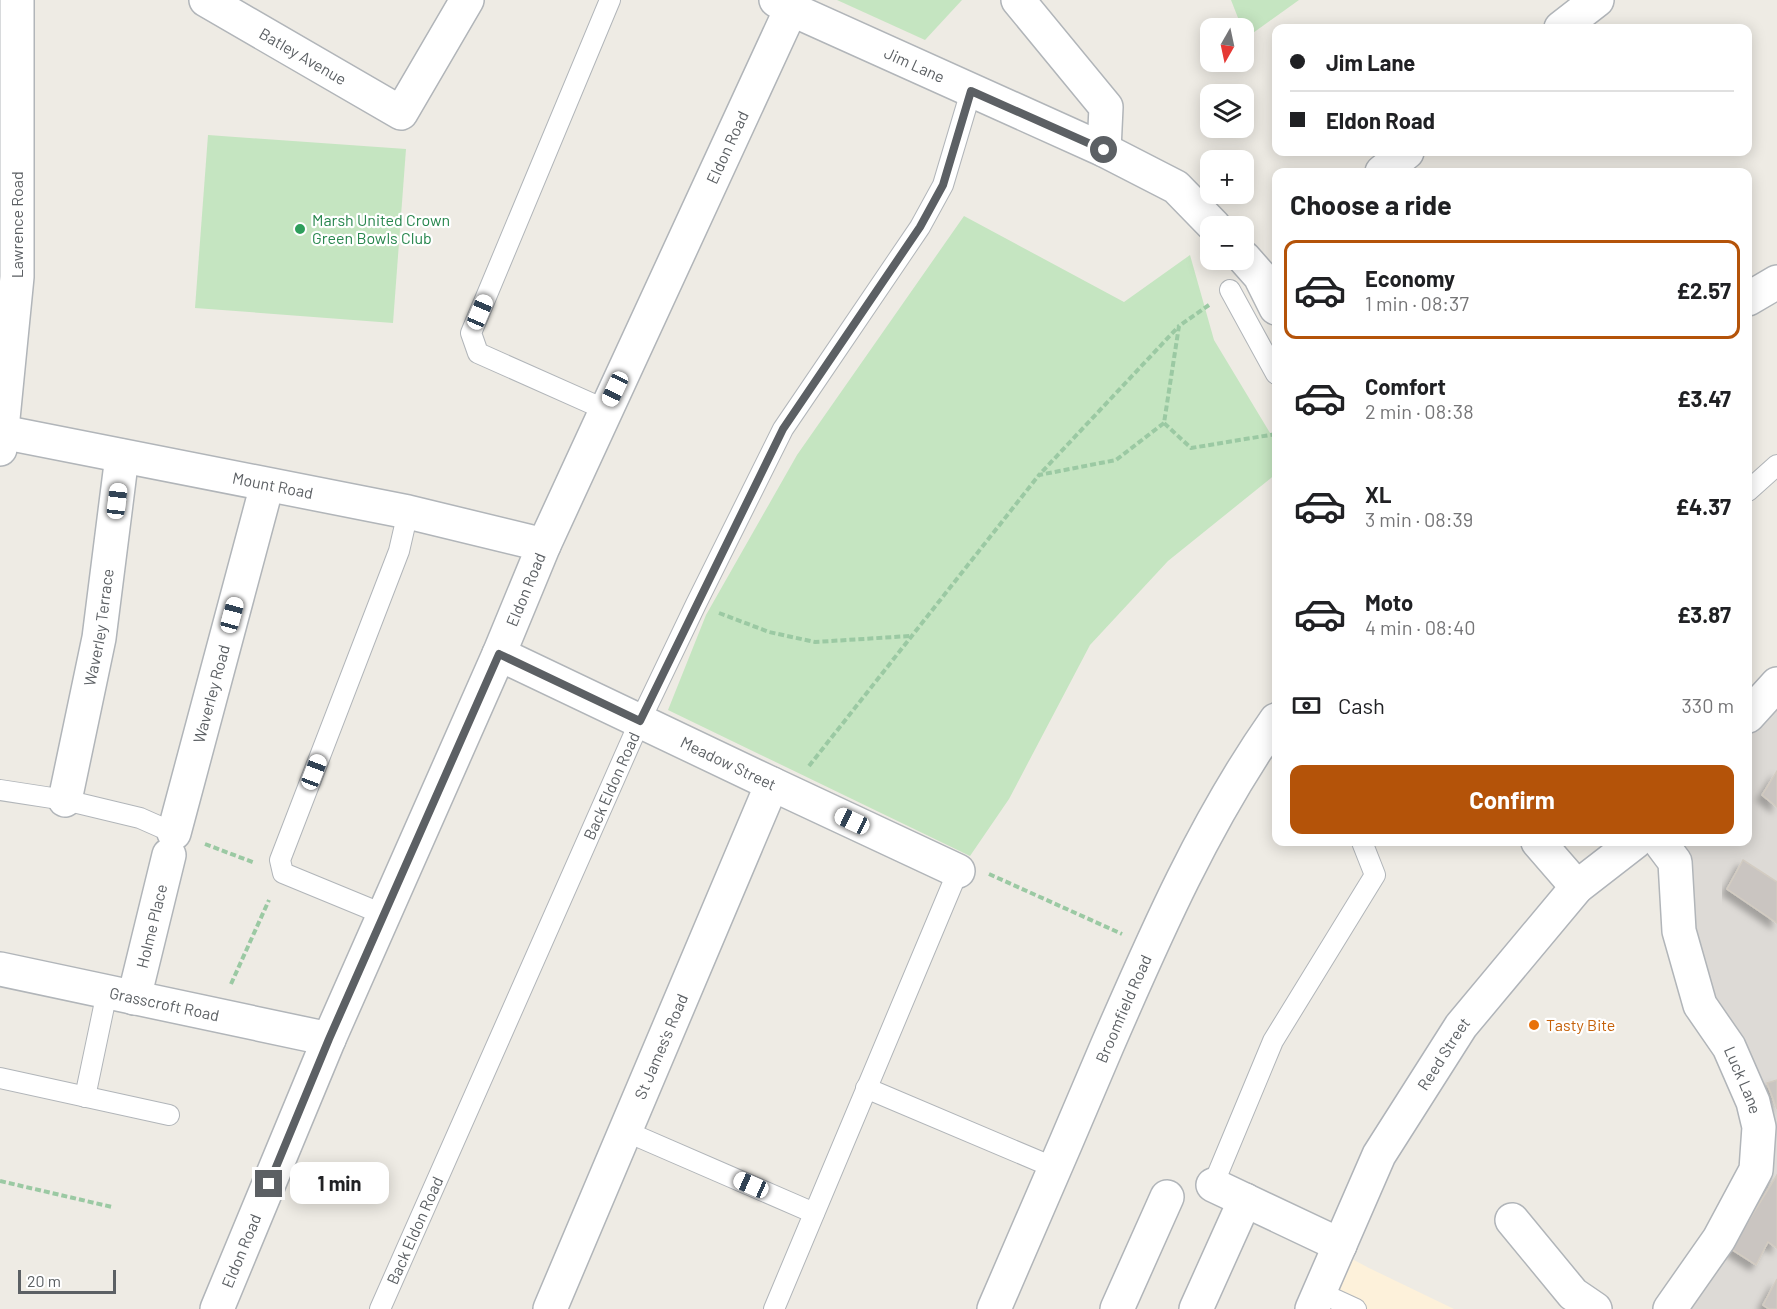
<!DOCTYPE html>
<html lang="en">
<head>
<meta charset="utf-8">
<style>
  body { margin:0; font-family:Barlow,sans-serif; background:#f6f6f6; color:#202124; height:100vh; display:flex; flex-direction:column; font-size:22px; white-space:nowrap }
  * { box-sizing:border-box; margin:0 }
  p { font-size:20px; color:#757577 }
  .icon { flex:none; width:33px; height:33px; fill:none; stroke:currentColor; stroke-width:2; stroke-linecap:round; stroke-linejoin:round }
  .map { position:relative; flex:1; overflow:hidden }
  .panel { position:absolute; left:1272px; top:168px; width:480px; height:678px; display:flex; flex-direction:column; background:#fff; border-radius:12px; box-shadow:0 3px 15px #0003 }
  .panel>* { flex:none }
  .top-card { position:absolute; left:1272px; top:24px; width:480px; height:132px; border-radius:12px; box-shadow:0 3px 15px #0003; display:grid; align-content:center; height:132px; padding:0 18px; background:#fff }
  .needle { width:39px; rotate:189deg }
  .buttons { position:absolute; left:1200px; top:18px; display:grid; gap:12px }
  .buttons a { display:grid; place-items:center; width:54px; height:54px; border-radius:12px; background:#fff; box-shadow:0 3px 15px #0003; font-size:30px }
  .scale { position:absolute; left:18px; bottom:15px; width:98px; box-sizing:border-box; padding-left:6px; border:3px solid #5c6064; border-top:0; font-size:16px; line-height:21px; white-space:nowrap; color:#5c6064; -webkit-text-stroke:4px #fff; paint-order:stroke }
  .end { position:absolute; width:27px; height:27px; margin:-14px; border:8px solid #5c6064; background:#fff; box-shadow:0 0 0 3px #fff }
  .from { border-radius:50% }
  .bubble { position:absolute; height:42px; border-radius:12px; background:#fff; box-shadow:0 3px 15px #0003; font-size:20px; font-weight:700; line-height:42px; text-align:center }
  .car { position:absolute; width:18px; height:36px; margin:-18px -9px; border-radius:8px; box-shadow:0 0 4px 2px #0007; background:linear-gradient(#fff 24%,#345 0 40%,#fff 0 76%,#345 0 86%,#fff 0) }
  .top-card b { display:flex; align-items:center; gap:21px; height:57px; font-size:22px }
  .top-card b+b { border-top:2px solid #e0e0e0 }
  .top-card i { width:15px; height:15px; background:#202124 }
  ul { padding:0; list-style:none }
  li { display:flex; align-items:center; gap:18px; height:99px; margin:0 12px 9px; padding:0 6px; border:3px solid transparent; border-radius:12px }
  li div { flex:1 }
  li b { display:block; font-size:22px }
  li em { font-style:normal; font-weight:700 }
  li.current { border-color:#b45309 }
  li>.icon { width:54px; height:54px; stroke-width:1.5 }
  h2 { padding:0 18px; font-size:27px; line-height:72px }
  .pay { display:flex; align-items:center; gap:15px; height:66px; padding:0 18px; font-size:22px }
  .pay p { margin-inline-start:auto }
  .action { display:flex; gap:12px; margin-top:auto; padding:12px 18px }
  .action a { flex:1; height:69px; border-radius:12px; background:#b45309; color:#fff; font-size:24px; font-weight:700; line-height:69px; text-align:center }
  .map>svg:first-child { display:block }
  .commercial { fill:#fdf1da }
  .industrial { fill:#dddad6 }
  .green { fill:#c5e5c1 }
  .building { fill:#cac5c1; stroke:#d3ccc2; stroke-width:1.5; filter:url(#shadow) }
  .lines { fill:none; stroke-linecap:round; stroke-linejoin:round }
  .lane-casing { stroke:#b1b5b9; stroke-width:22 }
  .street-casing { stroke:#b1b5b9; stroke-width:36 }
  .secondary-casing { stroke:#b0b4b9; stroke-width:36 }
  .path { stroke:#9bc9a3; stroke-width:4; stroke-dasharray:6 3; stroke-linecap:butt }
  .lane { stroke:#fff; stroke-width:20 }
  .street { stroke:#fff; stroke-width:33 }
  .secondary { stroke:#fff; stroke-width:33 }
  .route { stroke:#5c6064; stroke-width:8 }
  .leisure-dot { fill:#2e9e5b; stroke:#fff; stroke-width:2 }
  .food-dot { fill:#e8710a; stroke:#fff; stroke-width:2 }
  .labels { text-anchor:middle; stroke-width:4.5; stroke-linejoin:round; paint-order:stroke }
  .street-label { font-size:16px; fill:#5c6064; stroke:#fff }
  .leisure-label { font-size:16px; fill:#27864d; stroke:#fff; text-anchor:start }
  .food-label { font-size:16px; fill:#c56008; stroke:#fff; text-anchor:start }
</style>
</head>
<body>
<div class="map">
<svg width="1777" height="1309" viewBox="0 0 1777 1309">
  <defs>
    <filter id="shadow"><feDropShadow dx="-5.5" dy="5.5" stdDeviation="3" flood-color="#0004"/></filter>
  </defs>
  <rect width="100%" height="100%" fill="#eeebe4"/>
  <polygon class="commercial" points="1337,1251 1369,1268 1454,1309 1311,1309"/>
  <polygon class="industrial" points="1777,693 1777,1309 1685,1309 1756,1170 1729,1047 1660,842 1748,842 1748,716"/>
  <g class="green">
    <polygon points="837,0 962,0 925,40"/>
    <polygon points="1231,0 1299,0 1246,38 1244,28 1242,28"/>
    <polygon points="208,135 406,149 393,323 195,308"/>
    <polygon points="964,216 1124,302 1190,255 1214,340 1276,443 1276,474 1168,561 1090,645 1009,799 970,856 668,710 706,615 797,455"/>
  </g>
  <g class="building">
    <polygon points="1777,771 1777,807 1762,795"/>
    <polygon points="1743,860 1777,882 1777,923 1727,889"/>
    <polygon points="1777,1080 1777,1109 1767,1083"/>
    <polygon points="1777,1175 1777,1248 1768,1242 1756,1265 1731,1249"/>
    <polygon points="1777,1279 1777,1309 1769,1309 1763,1305"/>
  </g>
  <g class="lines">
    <defs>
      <g id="lane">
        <polyline points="1230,290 1276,374"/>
        <polyline points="606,410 478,353 471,333 610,0"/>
        <polyline points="1748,491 1777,465"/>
        <polyline points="0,790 65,800 140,818 174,833"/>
        <polyline points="385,915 283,873 280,860 399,551 408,512"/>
        <polyline points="0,1078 169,1115"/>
        <polyline points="866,1088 1055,1168"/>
        <polyline points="85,1097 107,992"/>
        <polyline points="625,1131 814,1213"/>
        <polyline points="1213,1185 1273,1041 1375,875 1362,842"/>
        <polyline points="1319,1292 1356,1309"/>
        <path id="s1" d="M380,1309l260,-588 56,-117 87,-175 137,-202 23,-42 28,-94"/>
        <polyline points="774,1309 958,871"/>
      </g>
      <g id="street">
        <path id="s2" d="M206,0l195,113 66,-113"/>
        <path id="s3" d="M776,0l15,9 313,141 72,37 38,39"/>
        <polyline points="1018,0 1106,107 1104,150"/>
        <polyline points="1561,28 1597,0"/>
        <polyline points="1382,172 1407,152"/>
        <polyline points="1244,258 1260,276 1276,308"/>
        <polyline points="1748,299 1777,282"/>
        <path id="s4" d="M2,432l406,80 136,33"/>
        <path id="s5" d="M0,449l17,-172v-277"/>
        <path id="s6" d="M499,654l273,130 186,87"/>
        <path id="s7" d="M65,800l34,-162 23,-182"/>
        <path id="s8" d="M174,833l93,-348"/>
        <polyline points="1538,842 1577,887"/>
        <path id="s9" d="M1660,842l15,20 4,69 21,74 29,42 24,55 6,25 -3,43 -37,69 -49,70"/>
        <path id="s10" d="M0,969l329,70"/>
        <path id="s11" d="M134,998l35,-143"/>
        <polyline points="1213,1185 1340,1245"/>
        <polyline points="1512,1220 1573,1294 1595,1309"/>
        <path id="s12" d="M217,1309l112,-270 170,-385 45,-109 247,-536"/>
        <path id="s13" d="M550,1309l222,-525"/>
        <path id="s14" d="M994,1309c38,-88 76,-175 113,-263 49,-113 98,-225 169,-326"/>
        <polyline points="1117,1309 1167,1197"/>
        <polyline points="1196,1309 1245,1200"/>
      </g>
      <g id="secondary">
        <polyline points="1748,716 1777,684"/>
        <path id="s15" d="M1312,1309l67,-154 82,-129 116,-139 58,-45"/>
      </g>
    </defs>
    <use href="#lane" class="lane-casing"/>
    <use href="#street" class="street-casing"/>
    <use href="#secondary" class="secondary-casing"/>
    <g class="path">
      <polyline points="1209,305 1179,326 1164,423 1191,448 1276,434"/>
      <polyline points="1164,423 1116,460 1039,475 1179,326"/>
      <polyline points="719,613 769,632 815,642 910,636"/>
      <polyline points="809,766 1039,475"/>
      <polyline points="205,844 255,863"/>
      <polyline points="989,874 1122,934"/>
      <polyline points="231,984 269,900"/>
      <polyline points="0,1181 112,1207"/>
    </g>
    <use href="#lane" class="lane"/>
    <use href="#street" class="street"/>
    <use href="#secondary" class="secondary"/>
  </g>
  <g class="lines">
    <polyline class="route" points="269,1184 329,1039 499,654 640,721 783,429 920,227 943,185 971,91 1104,150"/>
  </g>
  <circle class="leisure-dot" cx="300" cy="229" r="6"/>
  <circle class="food-dot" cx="1534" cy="1025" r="6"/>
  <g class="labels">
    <g class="street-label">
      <text dy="6" stroke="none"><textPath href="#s2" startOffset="112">Batley Avenue</textPath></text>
      <text dy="6" stroke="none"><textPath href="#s3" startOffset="153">Jim Lane</textPath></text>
      <text dy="6" stroke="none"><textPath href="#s12" startOffset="1269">Eldon Road</textPath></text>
      <text dy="6" stroke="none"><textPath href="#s5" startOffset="225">Lawrence Road</textPath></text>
      <text dy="6" stroke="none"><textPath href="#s4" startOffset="276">Mount Road</textPath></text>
      <text dy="6" stroke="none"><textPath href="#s12" startOffset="783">Eldon Road</textPath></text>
      <text dy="6" stroke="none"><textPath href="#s7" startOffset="176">Waverley Terrace</textPath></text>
      <text dy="6" stroke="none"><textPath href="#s8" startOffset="144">Waverley Road</textPath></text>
      <text dy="6" stroke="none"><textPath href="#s6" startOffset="254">Meadow Street</textPath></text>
      <text dy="6" stroke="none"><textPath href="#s1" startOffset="572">Back Eldon Road</textPath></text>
      <text dy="6" stroke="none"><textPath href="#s11" startOffset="74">Holme Place</textPath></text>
      <text dy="6" stroke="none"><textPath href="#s10" startOffset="168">Grasscroft Road</textPath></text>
      <text dy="6" stroke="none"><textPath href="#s14" startOffset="327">Broomfield Road</textPath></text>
      <text dy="6" stroke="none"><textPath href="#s13" startOffset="285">St James's Road</textPath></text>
      <text dy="6" stroke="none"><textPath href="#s15" startOffset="288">Reed Street</textPath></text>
      <text dy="6" stroke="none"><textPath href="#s9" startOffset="258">Luck Lane</textPath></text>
      <text dy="6" stroke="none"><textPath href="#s1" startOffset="86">Back Eldon Road</textPath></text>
      <text dy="6" stroke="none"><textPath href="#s12" startOffset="63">Eldon Road</textPath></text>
    </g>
    <g class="leisure-label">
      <text x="312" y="226">Marsh United Crown<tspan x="312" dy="18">Green Bowls Club</tspan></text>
    </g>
    <g class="food-label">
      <text x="1546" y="1031">Tasty Bite</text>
    </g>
  </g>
</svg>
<div class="buttons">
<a><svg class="needle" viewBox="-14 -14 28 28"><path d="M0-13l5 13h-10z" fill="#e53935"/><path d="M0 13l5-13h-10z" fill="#757577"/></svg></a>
<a><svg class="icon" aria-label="layers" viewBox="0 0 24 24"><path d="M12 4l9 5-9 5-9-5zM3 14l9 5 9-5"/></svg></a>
<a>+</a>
<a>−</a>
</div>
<div class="scale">20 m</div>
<i class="end from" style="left:1104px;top:150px"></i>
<i class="end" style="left:269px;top:1184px"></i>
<div class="bubble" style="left:290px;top:1162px;width:99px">1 min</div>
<i class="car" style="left:480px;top:312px;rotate:23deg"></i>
<i class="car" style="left:615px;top:389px;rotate:205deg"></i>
<i class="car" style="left:117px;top:501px;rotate:7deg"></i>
<i class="car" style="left:232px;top:615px;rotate:15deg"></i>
<i class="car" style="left:314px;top:772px;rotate:21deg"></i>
<i class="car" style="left:852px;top:821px;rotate:295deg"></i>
<i class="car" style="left:751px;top:1185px;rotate:294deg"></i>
<div class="top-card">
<b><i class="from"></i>Jim Lane</b>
<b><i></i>Eldon Road</b>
</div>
<section class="panel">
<h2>Choose a ride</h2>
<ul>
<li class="current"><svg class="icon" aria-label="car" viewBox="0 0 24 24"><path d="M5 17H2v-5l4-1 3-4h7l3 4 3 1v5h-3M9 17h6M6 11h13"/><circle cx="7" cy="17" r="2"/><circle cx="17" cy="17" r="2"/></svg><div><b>Economy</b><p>1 min · 08:37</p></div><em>£2.57</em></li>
<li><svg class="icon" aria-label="car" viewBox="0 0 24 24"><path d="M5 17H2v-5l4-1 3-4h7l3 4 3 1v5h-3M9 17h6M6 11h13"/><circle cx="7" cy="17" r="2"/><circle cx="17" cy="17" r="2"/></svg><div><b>Comfort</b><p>2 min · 08:38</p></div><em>£3.47</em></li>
<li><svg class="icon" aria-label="car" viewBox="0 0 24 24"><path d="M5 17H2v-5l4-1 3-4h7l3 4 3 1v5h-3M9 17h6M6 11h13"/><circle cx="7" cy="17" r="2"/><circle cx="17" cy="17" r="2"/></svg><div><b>XL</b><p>3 min · 08:39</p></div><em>£4.37</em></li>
<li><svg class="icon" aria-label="car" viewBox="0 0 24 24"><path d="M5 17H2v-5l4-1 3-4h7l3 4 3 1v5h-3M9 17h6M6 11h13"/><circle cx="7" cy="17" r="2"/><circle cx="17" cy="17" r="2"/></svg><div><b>Moto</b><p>4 min · 08:40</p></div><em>£3.87</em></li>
</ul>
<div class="pay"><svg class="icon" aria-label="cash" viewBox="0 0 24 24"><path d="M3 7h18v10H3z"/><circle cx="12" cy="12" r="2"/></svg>Cash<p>330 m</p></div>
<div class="action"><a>Confirm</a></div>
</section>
</div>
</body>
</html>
